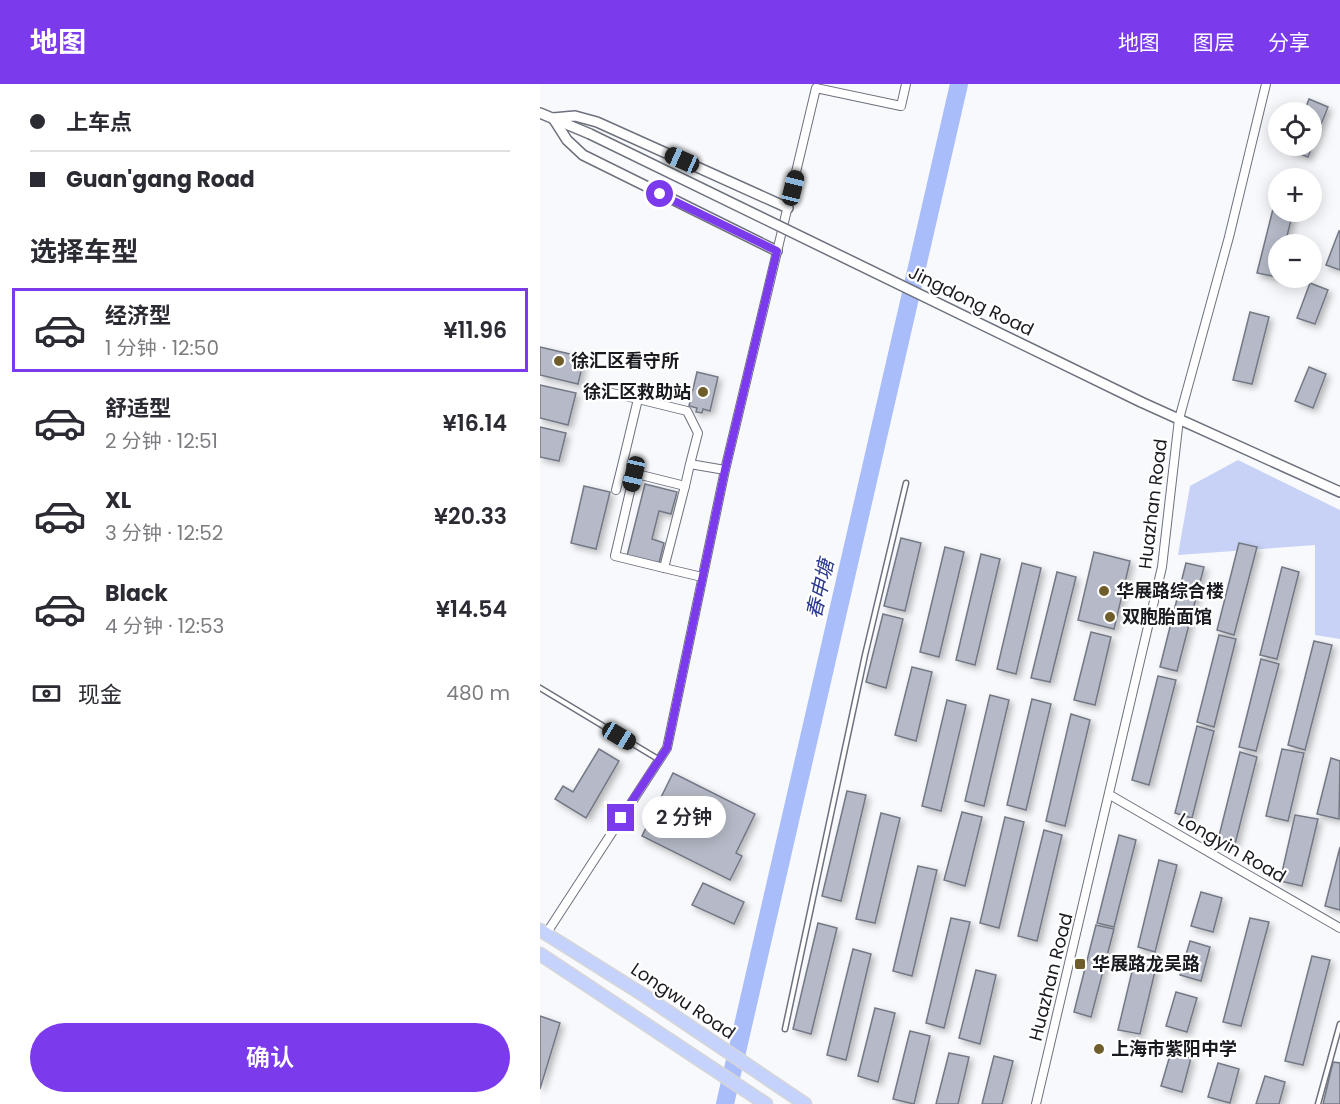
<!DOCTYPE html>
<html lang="zh">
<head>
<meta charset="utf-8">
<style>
  body { margin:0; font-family:Poppins,"Noto Sans SC",sans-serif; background:#f7f7f7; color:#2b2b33; height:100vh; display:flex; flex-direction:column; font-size:22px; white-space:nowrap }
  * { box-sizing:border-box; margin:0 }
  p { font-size:20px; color:#7c7c81 }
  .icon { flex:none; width:33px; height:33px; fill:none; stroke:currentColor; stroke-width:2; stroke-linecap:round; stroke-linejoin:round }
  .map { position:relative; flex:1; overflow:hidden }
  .sheet { display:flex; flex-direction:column; background:#fff; width:540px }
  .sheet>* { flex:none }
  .guide { display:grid; align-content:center; height:132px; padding:0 30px; background:#fff }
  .fabs { position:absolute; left:728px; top:18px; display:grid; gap:12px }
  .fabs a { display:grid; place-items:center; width:54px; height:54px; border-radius:50%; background:#fff; box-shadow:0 3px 15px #0003; font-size:30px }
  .end { position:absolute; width:27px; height:27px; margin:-14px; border:8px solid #7c3aed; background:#fff; box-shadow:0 0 0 3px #fff }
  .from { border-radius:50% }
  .bubble { position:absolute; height:42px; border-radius:21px; background:#fff; box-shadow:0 3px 15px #0003; font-size:20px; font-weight:600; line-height:42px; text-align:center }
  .car { position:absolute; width:18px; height:36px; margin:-18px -9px; border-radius:8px; box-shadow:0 0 4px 2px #0007; background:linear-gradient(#222 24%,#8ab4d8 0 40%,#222 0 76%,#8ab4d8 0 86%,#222 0) }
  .guide b { display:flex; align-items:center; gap:21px; height:57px; font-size:22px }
  .guide b+b { border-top:2px solid #e1e1e2 }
  .guide i { width:15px; height:15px; background:#2b2b33 }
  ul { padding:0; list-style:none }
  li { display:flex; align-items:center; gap:18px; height:84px; margin:0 12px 9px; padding:0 18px; border:3px solid transparent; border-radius:0px }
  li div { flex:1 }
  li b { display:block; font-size:22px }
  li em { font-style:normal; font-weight:600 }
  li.selected { border-color:#7c3aed }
  li>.icon { width:54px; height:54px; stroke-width:1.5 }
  h2 { padding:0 30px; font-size:27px; line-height:72px }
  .pay { display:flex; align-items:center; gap:15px; height:66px; padding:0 30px; font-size:22px }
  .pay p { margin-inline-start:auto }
  .button { display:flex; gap:12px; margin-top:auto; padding:12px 30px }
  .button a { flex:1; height:69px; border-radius:36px; background:#7c3aed; color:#fff; font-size:24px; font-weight:600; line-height:69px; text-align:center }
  header { display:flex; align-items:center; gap:36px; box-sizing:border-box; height:84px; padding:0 30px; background:#7c3aed; color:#fff }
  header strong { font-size:28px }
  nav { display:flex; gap:33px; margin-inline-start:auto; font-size:21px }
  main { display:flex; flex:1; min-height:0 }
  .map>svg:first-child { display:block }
  .green { fill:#c7d2f6 }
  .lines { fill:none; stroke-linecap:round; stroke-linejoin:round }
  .river { stroke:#aabdfb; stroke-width:18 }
  .building { fill:#b6bac8; stroke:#737884; stroke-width:1.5; filter:url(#shadow) }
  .service-casing { stroke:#6d717e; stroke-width:7 }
  .minor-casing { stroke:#6d717e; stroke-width:10 }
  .tertiary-casing { stroke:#6d717e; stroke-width:12 }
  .primary-casing { stroke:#d6d6d7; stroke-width:15 }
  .service { stroke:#fff; stroke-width:4 }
  .minor { stroke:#fff; stroke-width:8 }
  .tertiary { stroke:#fff; stroke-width:9 }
  .primary { stroke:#c5d2fc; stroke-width:12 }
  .tertiary-bridge-casing { stroke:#6d717e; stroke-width:12; stroke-linecap:butt }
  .tertiary-bridge { stroke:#fff; stroke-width:9 }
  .route { stroke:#7c3aed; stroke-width:8 }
  .poi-dot { fill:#6f5e2c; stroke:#fff; stroke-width:2 }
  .labels { text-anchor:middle; stroke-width:4.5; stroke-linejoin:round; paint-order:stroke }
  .street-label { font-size:18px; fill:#1a1b21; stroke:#fff }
  .poi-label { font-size:18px; font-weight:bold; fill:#1a1b21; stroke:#fff; text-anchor:start }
  .water-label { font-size:20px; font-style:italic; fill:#2a378e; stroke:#fff }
</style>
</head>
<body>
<header>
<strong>地图</strong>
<nav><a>地图</a><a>图层</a><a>分享</a></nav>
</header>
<main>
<section class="sheet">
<div class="guide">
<b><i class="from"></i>上车点</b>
<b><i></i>Guan'gang Road</b>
</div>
<h2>选择车型</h2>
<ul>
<li class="selected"><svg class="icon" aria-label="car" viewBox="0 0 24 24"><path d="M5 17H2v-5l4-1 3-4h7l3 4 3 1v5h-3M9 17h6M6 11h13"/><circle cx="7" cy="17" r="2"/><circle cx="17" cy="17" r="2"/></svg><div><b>经济型</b><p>1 分钟 · 12:50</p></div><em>¥11.96</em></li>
<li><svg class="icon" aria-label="car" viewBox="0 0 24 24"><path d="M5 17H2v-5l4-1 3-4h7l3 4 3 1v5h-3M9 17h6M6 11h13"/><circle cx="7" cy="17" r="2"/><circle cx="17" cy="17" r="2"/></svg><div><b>舒适型</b><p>2 分钟 · 12:51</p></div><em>¥16.14</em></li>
<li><svg class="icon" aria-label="car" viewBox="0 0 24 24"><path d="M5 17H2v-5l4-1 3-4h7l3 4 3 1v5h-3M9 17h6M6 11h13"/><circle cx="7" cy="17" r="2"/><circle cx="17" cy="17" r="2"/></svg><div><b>XL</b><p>3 分钟 · 12:52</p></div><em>¥20.33</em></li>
<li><svg class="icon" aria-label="car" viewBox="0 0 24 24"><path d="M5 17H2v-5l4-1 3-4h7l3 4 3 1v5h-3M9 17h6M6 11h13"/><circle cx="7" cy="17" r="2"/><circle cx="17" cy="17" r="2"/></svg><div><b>Black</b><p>4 分钟 · 12:53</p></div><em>¥14.54</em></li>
</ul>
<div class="pay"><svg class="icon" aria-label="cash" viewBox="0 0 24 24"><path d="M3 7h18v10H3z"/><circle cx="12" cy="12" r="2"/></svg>现金<p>480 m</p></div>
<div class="button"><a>确认</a></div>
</section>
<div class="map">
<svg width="800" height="1020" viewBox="0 0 800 1020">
  <defs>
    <filter id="shadow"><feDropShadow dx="3.5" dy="3.5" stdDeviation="3" flood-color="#0004"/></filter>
  </defs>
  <rect width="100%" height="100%" fill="#f8f9fc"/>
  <polygon class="green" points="698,376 800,426 800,555 775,551 775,461 638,471 650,402"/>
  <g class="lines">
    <polyline class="river" points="185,1020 419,0"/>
  </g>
  <g class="building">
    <polygon points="769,15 788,23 768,73 749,66 751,62 771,62 771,28 764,28"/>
    <polygon points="734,121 738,122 738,128 753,128 745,160 738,160 737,193 717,189"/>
    <polygon points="799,147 800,147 800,186 786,181"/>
    <polygon points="770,199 788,206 775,240 757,234"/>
    <polygon points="710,228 729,233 712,300 693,296"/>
    <polygon points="0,263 34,271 42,283 38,300 0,291"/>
    <polygon points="769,283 786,290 773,324 755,317"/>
    <polygon points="157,288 178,293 170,327 163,325 162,329 156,328 157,324 149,322"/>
    <polygon points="0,301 36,309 28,341 0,334"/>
    <polygon points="0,343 26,349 19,377 0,373"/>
    <polygon points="105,400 137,408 131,430 119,427 112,455 124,459 119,479 87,472"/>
    <polygon points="44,402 70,408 56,465 31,459"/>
    <polygon points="361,454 381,459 365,527 344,522"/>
    <polygon points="699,459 717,463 694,551 677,546"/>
    <polygon points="405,463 424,468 399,573 380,568"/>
    <polygon points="554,468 590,477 574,545 538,536"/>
    <polygon points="441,470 460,475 435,581 416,576"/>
    <polygon points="482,479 501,484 476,590 457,585"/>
    <polygon points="646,479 664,483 637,587 620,583"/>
    <polygon points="742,483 759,488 737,575 720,571"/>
    <polygon points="517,488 536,493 510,598 491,594"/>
    <polygon points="343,530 363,535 346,604 326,598"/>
    <polygon points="551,548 571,553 555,621 534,616"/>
    <polygon points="679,551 696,555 674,643 657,638"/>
    <polygon points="774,557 792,561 765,666 748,661"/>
    <polygon points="721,575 739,580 716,667 699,663"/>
    <polygon points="372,583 392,588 376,657 355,651"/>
    <polygon points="618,592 636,596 609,701 592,696"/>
    <polygon points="450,611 469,616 444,722 425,717"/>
    <polygon points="492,615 511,620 486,726 467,721"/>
    <polygon points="407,616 426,621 401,727 382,722"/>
    <polygon points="531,630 550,636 525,742 506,737"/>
    <polygon points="657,642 674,647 652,734 635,729"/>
    <polygon points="59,665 79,677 46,734 15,715 23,702 33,708"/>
    <polygon points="742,665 764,669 748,737 726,732"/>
    <polygon points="700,668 717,673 695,760 678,756"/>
    <polygon points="791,674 800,677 799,735 777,730"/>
    <polygon points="133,689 215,730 196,769 202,772 190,796 102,752"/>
    <polygon points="307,707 326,711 301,817 282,812"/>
    <polygon points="422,728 442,733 425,802 404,796"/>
    <polygon points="341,729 360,734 335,839 316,835"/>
    <polygon points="755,731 778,735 762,802 740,797"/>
    <polygon points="465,733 484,738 459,844 440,839"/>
    <polygon points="504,746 522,751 497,857 478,852"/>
    <polygon points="579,751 596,756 574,843 557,839"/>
    <polygon points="800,763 800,826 785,822"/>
    <polygon points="619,776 637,781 615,868 598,863"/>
    <polygon points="378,782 397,786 372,892 353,887"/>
    <polygon points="163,799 204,818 194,840 152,821"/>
    <polygon points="661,808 682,814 673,848 651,842"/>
    <polygon points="411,834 430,838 404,944 386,939"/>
    <polygon points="710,834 729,838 701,942 683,938"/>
    <polygon points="278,839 297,844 271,950 253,945"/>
    <polygon points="556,841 574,845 551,933 534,928"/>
    <polygon points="650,857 670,863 661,897 640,891"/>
    <polygon points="313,865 331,870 306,976 287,971"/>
    <polygon points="772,872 790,876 763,981 745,977"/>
    <polygon points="594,879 616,883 600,950 578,946"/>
    <polygon points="436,886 456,891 440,960 419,954"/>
    <polygon points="636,908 657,914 647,948 626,942"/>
    <polygon points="335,924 355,929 338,998 318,992"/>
    <polygon points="0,932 20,939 0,1005"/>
    <polygon points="370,947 390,952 374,1020 353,1015"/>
    <polygon points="631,968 651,974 642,1008 621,1002"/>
    <polygon points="409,969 429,973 418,1020 396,1020"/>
    <polygon points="454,972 473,977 462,1020 442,1020"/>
    <polygon points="793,978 800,979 800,1020 783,1020"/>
    <polygon points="678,979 699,985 690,1019 668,1013"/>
    <polygon points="725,992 745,998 739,1020 716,1020"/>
  </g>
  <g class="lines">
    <defs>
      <g id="service">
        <polyline points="0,604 118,675"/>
        <polyline points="245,945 325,571 366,399"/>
        <polyline points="778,1020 800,940"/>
      </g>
      <g id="minor">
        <polyline points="50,304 98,315"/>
        <polyline points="150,380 145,402 81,386 98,315 147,327 158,349 150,380 185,386"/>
        <polyline points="94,390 75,472 124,484"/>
        <polyline points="145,402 124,484 162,493"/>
        <polyline points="76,406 81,386"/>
        <polyline points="570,711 800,844"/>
        <polyline points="6,850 127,664 185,386 276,4 361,22 366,0"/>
        <polyline points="496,1020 622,483 639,335 689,153 726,0"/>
      </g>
      <g id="tertiary">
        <polyline points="0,29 50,50"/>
        <polyline points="237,167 43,71 27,56 13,34 35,32 57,38 248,124"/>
        <polyline points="601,318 800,408"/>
      </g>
      <g id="primary">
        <polyline points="0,846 105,912 265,1020"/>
        <polyline points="0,870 226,1020"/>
      </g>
    </defs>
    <use href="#service" class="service-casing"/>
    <use href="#minor" class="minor-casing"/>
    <use href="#tertiary" class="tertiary-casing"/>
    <use href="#primary" class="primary-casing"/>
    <use href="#service" class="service"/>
    <use href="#minor" class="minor"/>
    <use href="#tertiary" class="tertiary"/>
    <use href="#primary" class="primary"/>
    <defs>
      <polyline id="tertiary-bridge" points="50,50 601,318"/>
    </defs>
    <use href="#tertiary-bridge" class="tertiary-bridge-casing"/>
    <use href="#tertiary-bridge" class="tertiary-bridge"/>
  </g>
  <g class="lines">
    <polyline class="route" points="81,734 127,664 185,386 237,167 120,110"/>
  </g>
  <g class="poi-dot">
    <circle cx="19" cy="277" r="6"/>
    <circle cx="163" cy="308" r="6"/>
    <circle cx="564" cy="507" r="6"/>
    <circle cx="570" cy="533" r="6"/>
    <rect x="534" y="874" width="12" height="12" rx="3"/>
    <circle cx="559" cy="965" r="6"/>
  </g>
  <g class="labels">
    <g class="street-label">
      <text transform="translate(431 217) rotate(26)" y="6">Jingdong Road</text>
      <text transform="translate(613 420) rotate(-83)" y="6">Huazhan Road</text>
      <text transform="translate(692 764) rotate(30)" y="6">Longyin Road</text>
      <text transform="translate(511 893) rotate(-76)" y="6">Huazhan Road</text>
      <text transform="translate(143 917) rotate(34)" y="6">Longwu Road</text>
    </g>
    <g class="poi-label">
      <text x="31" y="283">徐汇区看守所</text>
      <text x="151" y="314" text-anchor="end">徐汇区救助站</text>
      <text x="576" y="513">华展路综合楼</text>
      <text x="582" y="539">双胞胎面馆</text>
      <text x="552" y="886">华展路龙吴路</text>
      <text x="571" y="971">上海市紫阳中学</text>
    </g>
    <g class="water-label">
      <text transform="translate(280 505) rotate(-77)" y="7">春申塘</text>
    </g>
  </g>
</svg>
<div class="fabs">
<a><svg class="icon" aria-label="locate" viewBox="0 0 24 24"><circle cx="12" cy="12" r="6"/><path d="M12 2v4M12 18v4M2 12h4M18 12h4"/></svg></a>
<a>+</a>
<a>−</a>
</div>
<i class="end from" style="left:120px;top:110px"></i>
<i class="end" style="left:81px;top:734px"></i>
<div class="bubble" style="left:102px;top:712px;width:84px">2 分钟</div>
<i class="car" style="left:142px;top:76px;rotate:294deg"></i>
<i class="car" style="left:253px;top:104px;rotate:14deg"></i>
<i class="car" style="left:94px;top:390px;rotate:193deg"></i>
<i class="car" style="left:79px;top:652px;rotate:121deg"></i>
</div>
</main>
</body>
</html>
